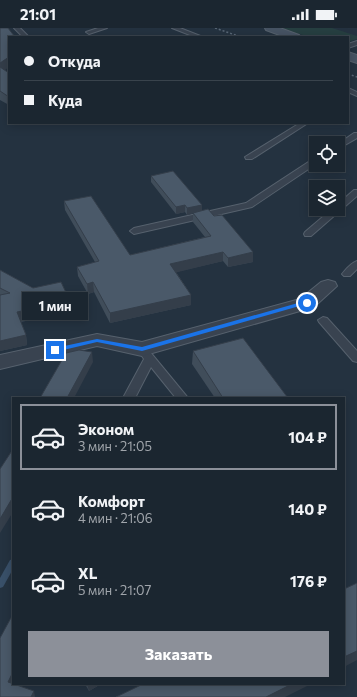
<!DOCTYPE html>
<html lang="ru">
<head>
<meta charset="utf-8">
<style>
  body { margin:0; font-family:Commissioner,sans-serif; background:#242e38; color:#f1f3f6; height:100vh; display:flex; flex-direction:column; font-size:15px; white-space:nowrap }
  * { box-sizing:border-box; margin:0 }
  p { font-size:13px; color:#a0a5ab }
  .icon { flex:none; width:22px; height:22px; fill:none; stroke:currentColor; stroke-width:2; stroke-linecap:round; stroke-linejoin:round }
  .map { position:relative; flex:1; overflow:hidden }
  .drawer { position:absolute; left:12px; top:369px; width:333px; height:288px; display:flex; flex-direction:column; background:#1b2630; border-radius:0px; box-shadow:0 2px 10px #0003,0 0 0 1px #39434c }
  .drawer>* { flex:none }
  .hud { position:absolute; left:8px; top:8px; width:341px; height:88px; border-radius:0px; box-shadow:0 2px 10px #0003,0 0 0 1px #39434c; display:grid; align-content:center; height:88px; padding:0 16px; background:#1b2630 }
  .fabs { position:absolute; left:309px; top:108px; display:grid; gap:8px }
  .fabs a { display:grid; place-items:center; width:36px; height:36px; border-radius:0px; background:#1b2630; box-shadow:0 2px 10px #0003,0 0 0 1px #39434c; font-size:20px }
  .end { position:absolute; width:18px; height:18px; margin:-9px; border:5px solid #1a73e8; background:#fff; box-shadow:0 0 0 2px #fff }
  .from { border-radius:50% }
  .bubble { position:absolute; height:28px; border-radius:0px; background:#1b2630; box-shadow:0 2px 10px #0003,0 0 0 1px #39434c; font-size:13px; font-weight:700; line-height:28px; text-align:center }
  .hud b { display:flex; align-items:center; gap:14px; height:38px; font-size:15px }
  .hud b+b { border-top:1px solid #39434c }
  .hud i { width:10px; height:10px; background:#f1f3f6 }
  ul { padding:7px 0 0; list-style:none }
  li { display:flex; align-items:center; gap:12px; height:66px; margin:0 8px 6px; padding:0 8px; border:2px solid transparent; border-radius:0px }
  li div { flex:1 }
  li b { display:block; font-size:15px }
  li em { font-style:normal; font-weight:700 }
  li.on { border-color:#8c9099 }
  li>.icon { width:36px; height:36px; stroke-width:1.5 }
  .cta { display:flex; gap:8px; margin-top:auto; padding:8px 16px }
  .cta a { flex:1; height:46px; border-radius:0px; background:#8c9099; color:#fff; font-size:16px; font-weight:700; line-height:46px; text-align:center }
  .status { display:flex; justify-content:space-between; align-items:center; height:28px; padding:0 20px; background:#1b2630; direction:ltr }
  .status svg { height:11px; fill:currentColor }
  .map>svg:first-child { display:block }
  .green { fill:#263f41 }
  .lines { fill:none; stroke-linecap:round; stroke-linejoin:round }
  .stream { fill:#395069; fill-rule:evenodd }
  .service-casing { stroke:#56616d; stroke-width:2 }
  .minor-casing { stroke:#56616d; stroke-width:2 }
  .secondary-casing { stroke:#56616d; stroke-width:2 }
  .service { fill:#394350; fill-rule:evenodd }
  .minor { fill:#394350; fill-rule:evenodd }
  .secondary { fill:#465363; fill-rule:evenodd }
  .rail { stroke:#5a6877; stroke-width:1.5; stroke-dasharray:2 2; stroke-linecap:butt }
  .wall { fill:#404d5a }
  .shaded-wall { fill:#343e4a }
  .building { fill:#4a5969; stroke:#343e4a }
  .route { fill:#1a73e8 }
</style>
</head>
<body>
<div class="status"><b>21:01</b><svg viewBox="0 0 49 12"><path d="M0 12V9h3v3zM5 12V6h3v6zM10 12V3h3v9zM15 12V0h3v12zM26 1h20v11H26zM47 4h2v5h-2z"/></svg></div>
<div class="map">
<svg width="357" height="669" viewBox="0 0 357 669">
  <rect width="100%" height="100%" fill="#243240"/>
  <polygon class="green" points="281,0 332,0 357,8 357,11 348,14 348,9 309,9"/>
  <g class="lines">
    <polygon class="stream" points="13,531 13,541 3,559 0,560 0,550 10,532"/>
    <defs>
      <g id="service">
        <polygon points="14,0 20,0 29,9 23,9"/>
        <polygon points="98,0 107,0 89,6 86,4"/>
        <polygon points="172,0 180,0 203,9 195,9"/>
        <polygon points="357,13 357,17 348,20 348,16"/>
        <polygon points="348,60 357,64 357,68 348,64"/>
        <polygon points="300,95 308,95 252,131 246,131 245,129"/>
        <polygon points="354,105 357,105 357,110 338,121 338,116"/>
        <polygon points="313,131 316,131 316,136 252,179 134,206 130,203 134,200 246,175"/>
        <polygon points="354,162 357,162 357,168 311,208 305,208 304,206 305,204 332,181 338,181 338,176"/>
        <path d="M357,233v8l-7,7h-6l-2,-2c4,-5 9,-11 15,-13z"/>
        <polygon points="323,289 327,290 357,323 357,334 353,333 319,294 318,292"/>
        <polygon points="142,318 146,319 188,370 176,370 151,339 135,370 123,370 144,331 137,321 138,319"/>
      </g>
      <polygon id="minor" points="328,252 335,254 337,258 314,279 149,326 142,328 97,318 0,341 0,327 97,306 142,314 300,271 321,254"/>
      <g id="secondary">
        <polygon points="265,0 280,0 299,7 301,9 285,9 266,2"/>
        <polygon points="348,24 357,27 357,35 348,32"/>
      </g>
    </defs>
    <use href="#service" class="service-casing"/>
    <use href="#minor" class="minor-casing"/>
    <use href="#secondary" class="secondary-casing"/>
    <use href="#service" class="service"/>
    <use href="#minor" class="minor"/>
    <use href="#secondary" class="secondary"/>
    <g class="rail">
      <polyline points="215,0 241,9"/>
      <polyline points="348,46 357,49"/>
    </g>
  </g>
  <g class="wall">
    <polygon points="0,0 5,42 9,45 9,77 0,72"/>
    <polygon points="151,148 202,183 214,188 253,224 253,234 228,239 223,233 176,244 191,267 191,277 110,295 94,264 88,266 78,248 77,239 95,234 65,182 64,173 130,227 205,209 193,194 193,185 187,187 185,184 176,186 151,154"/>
    <polygon points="0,242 33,260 70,273 71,283 21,294 26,307 27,317 0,323"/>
    <polygon points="193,323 288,370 215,370 192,336"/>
    <polygon points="85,656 101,656 89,663"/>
  </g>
  <g class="shaded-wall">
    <polygon points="9,29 9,39 0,46 0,35"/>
    <polygon points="185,177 185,184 176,186 176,179"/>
    <polygon points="202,177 202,183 187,187 187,180"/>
    <polygon points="223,224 223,233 170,246 170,236"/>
    <polygon points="253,224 253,234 228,239 228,230"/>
    <polygon points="93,254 94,264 88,266 87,256"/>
    <polygon points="191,267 191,277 110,295 110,285"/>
    <polygon points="70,273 71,283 19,294 17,284"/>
    <polygon points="26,307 27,317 0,323 0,313"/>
    <polygon points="92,324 93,334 74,370 67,370"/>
    <polygon points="13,469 13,484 0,505 0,491"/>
    <polygon points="357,623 357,632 344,639 344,629"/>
    <polygon points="13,644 13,656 16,656 11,665 8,654"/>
    <polygon points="87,656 101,656 89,663"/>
    <polygon points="292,656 311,656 285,669 266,669"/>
    <polygon points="34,663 35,669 31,669"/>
  </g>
  <g class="building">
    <polygon points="0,0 8,0 15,9 9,9 9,29 0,35"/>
    <polygon points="0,39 9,45 9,69 0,63"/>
    <polygon points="173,143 202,177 187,180 185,177 176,179 151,148"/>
    <polygon points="91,168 130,227 211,208 193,185 208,181 214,188 222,187 253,224 228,230 223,224 170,236 191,267 110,285 93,254 87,256 77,239 99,233 64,173"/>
    <polygon points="0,242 33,260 61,254 70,273 17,284 26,307 0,313 0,267 10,265 0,260"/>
    <polygon points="243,310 288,370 223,370 193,323"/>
    <polygon points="79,322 92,324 67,370 40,370 66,325"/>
    <polygon points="13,421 13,469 0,491 0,441"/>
    <polygon points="357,555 357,623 344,629 344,561"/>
    <polygon points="13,586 13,644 8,654 34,663 31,669 0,669 0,610"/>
    <polygon points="143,656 292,656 266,669 116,669"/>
  </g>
  <polygon class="route" points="305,273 310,275 142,323 97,314 55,324 52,322 55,320 97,311 142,319"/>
</svg>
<div class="fabs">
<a><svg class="icon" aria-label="locate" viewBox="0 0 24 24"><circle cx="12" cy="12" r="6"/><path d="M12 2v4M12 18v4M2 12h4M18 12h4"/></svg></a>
<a><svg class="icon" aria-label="layers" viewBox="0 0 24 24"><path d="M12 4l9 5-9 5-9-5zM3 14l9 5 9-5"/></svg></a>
</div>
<i class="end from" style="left:307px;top:275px"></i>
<i class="end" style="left:55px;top:322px"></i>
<div class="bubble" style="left:22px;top:264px;width:66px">1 мин</div>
<div class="hud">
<b><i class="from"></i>Откуда</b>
<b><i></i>Куда</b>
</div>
<section class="drawer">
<ul>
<li class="on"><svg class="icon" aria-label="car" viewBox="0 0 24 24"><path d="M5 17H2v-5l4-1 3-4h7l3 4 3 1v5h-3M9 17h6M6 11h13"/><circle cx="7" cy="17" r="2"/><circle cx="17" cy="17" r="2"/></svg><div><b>Эконом</b><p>3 мин · 21:05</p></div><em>104 ₽</em></li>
<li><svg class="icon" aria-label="car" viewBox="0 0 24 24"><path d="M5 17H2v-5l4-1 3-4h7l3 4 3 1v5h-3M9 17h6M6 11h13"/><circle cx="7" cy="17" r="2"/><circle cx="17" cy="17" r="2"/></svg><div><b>Комфорт</b><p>4 мин · 21:06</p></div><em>140 ₽</em></li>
<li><svg class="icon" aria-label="car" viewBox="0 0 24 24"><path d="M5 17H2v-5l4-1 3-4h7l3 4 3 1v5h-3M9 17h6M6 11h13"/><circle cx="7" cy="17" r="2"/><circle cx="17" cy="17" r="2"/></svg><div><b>XL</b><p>5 мин · 21:07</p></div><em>176 ₽</em></li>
</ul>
<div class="cta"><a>Заказать</a></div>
</section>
</div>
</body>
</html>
